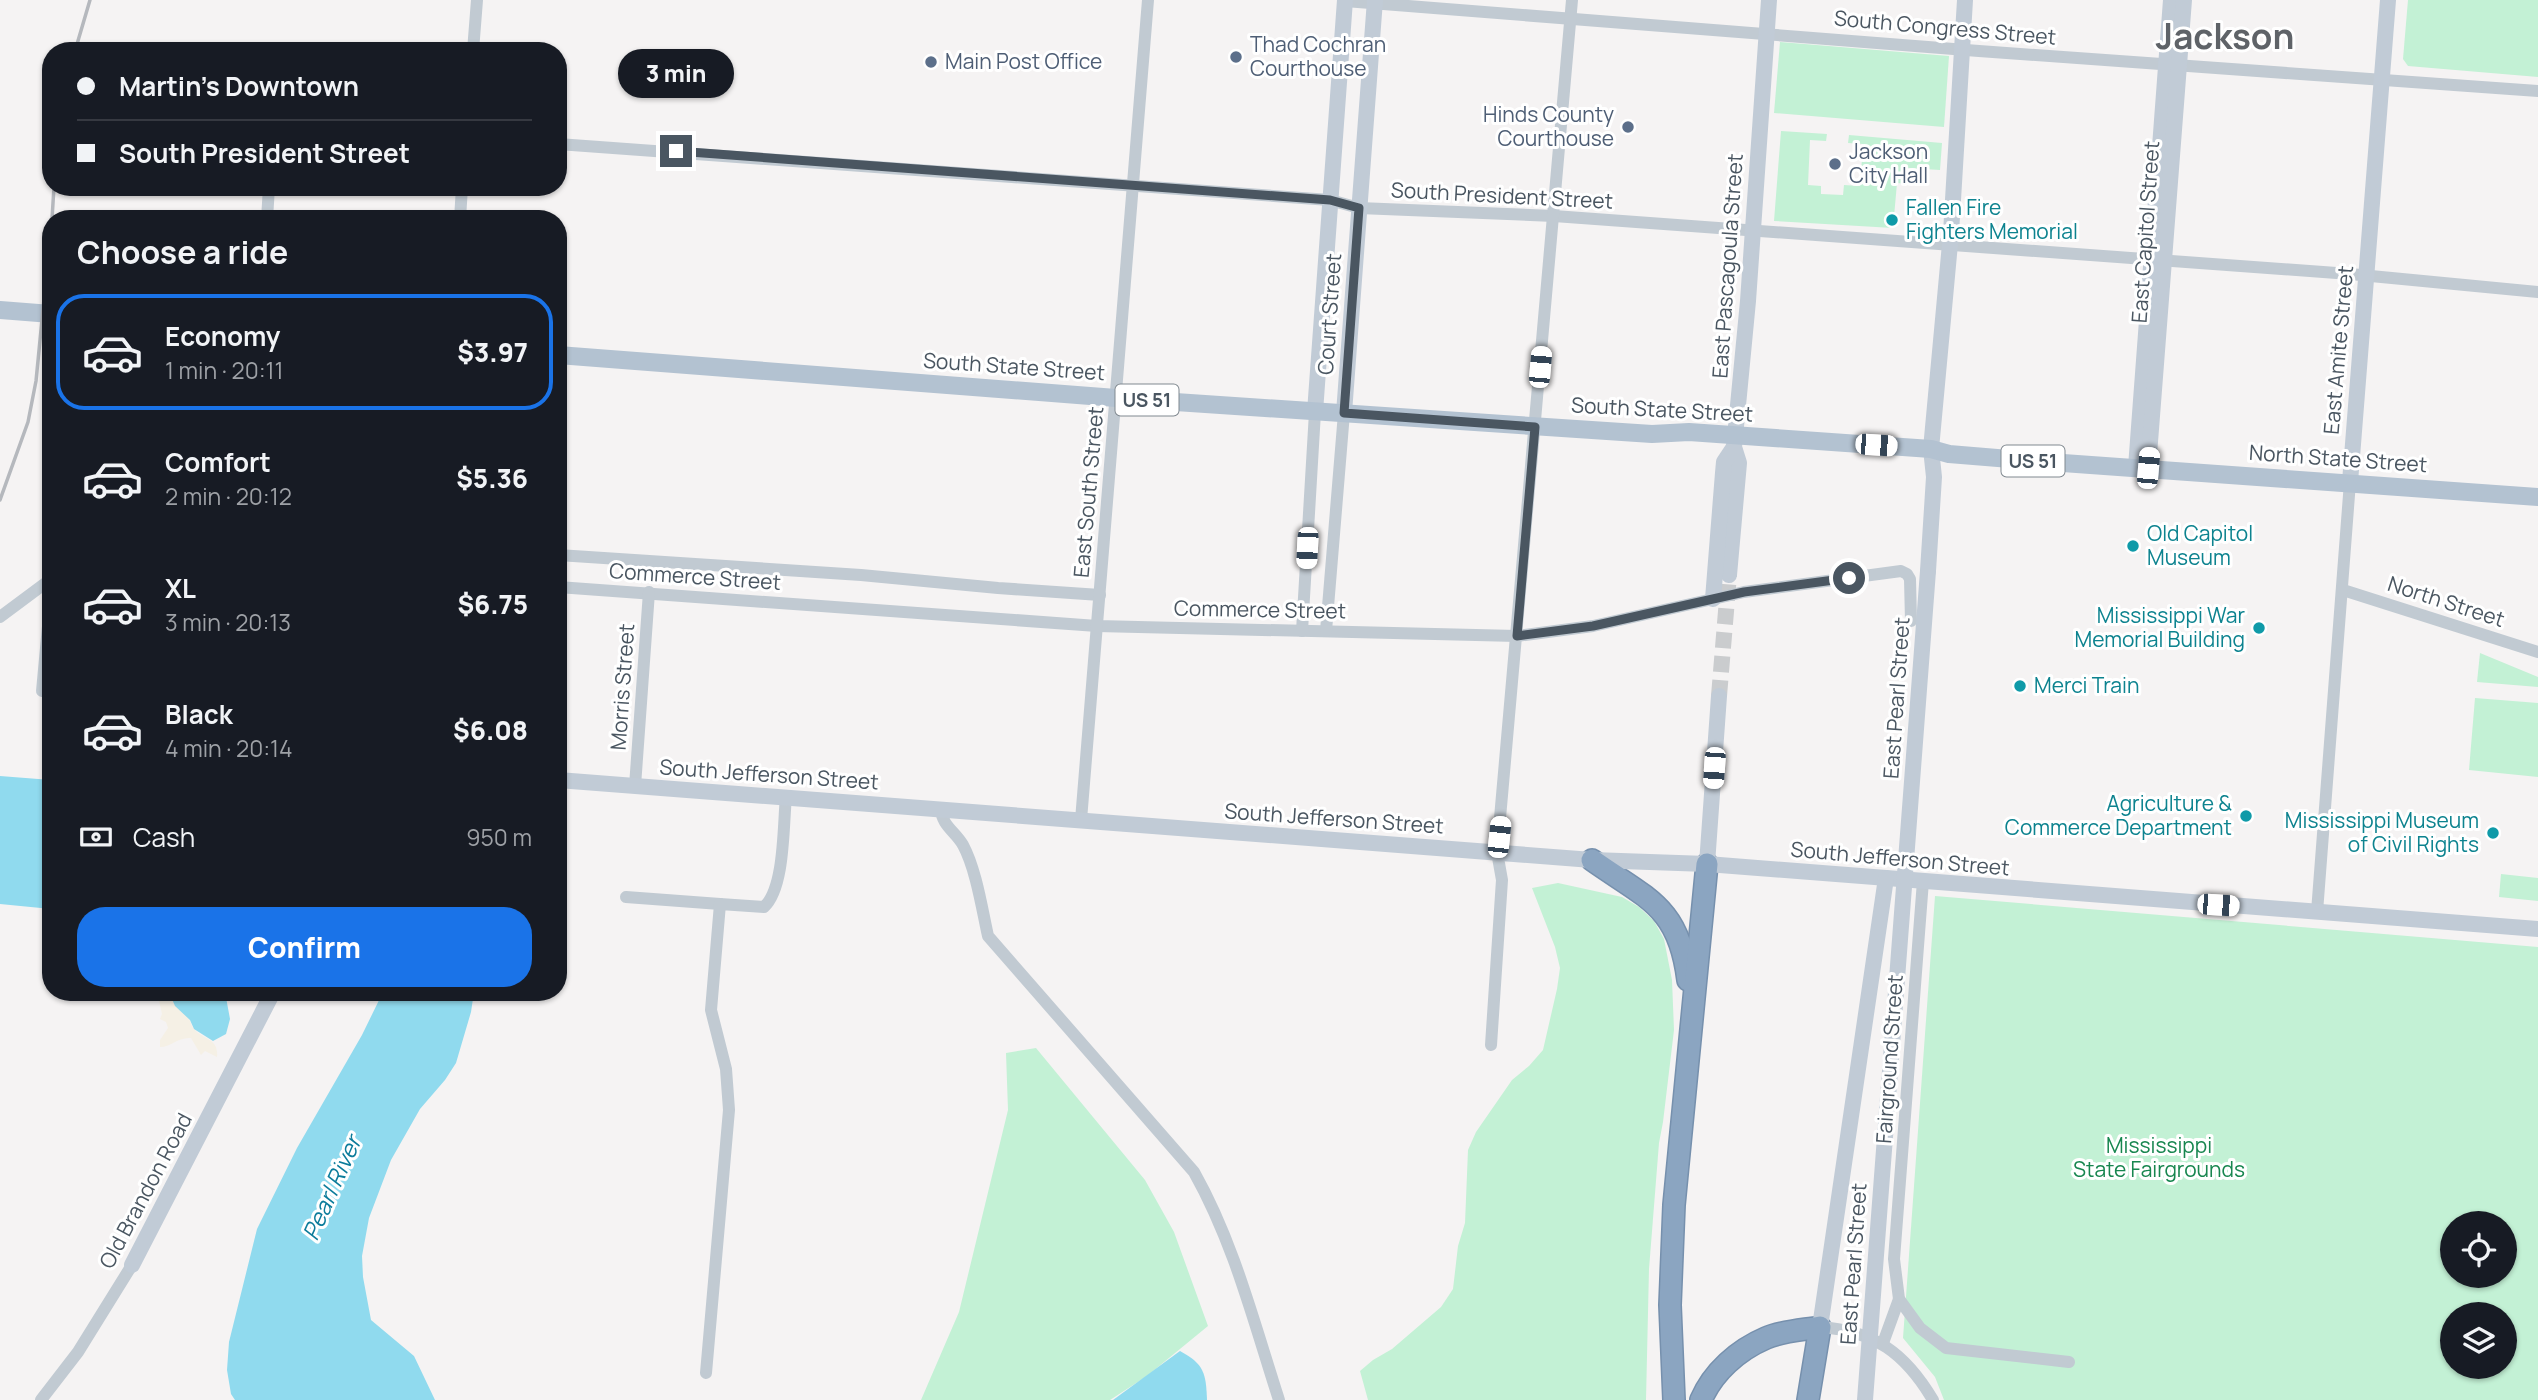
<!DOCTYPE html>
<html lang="en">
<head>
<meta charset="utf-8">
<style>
  body { margin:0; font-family:Manrope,sans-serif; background:#242831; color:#f1f3f6; height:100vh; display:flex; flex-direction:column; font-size:26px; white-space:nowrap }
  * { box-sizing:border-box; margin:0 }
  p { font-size:23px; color:#9ea1a6 }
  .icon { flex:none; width:38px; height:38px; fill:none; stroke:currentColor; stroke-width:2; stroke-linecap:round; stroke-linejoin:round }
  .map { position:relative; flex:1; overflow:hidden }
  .side { position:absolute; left:42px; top:210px; width:525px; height:791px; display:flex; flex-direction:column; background:#171b24; border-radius:28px; box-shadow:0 2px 5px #0004 }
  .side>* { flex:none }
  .banner { position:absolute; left:42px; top:42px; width:525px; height:154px; border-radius:28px; box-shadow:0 2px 5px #0004; display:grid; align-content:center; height:154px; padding:0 35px; background:#171b24 }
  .tools { position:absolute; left:2440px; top:1211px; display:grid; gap:14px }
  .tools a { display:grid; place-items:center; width:77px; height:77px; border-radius:50%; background:#171b24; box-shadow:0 2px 5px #0004; font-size:35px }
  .end { position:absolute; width:32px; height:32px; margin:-16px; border:9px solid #4a5661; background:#fff; box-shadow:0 0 0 4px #fff }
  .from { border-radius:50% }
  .bubble { position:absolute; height:49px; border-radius:24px; background:#171b24; box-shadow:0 2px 5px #0004; font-size:23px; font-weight:800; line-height:49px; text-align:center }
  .car { position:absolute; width:21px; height:42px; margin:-21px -10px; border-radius:9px; box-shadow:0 0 5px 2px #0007; background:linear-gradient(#fff 24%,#345 0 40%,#fff 0 76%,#345 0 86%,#fff 0) }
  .banner b { display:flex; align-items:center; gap:24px; height:66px; font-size:26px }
  .banner b+b { border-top:2px solid #363941 }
  .banner i { width:18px; height:18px; background:#f1f3f6 }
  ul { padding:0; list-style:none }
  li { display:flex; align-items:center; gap:21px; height:116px; margin:0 14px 10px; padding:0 21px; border:4px solid transparent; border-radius:28px }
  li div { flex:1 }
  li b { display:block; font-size:26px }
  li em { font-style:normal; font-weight:800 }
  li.selected { border-color:#1a73e8 }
  li>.icon { width:63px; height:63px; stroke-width:1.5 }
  h2 { padding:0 35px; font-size:32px; line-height:84px }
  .pay { display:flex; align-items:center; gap:18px; height:77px; padding:0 35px; font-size:26px }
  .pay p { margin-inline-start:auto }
  .primary-button { display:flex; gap:14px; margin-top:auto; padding:14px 35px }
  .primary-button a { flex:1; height:80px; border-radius:28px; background:#1a73e8; color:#fff; font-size:28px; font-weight:800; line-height:80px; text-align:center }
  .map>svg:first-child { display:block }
  .green { fill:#c3f1d5; fill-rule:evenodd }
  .sand { fill:#f5f0e5 }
  .water { fill:#90daee }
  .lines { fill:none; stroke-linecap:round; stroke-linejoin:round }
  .secondary-tunnel { stroke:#caccce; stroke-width:16; stroke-dasharray:16 8; stroke-linecap:butt }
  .highway-casing { stroke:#7690ad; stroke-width:24 }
  .street { stroke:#c1cad2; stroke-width:12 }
  .secondary { stroke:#c1cbd6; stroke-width:16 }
  .primary { stroke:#b3c2d1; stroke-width:18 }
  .highway { stroke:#8ba5c1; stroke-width:21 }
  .rail { stroke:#b5b8bd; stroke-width:3.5 }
  .secondary-bridge { stroke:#c1cbd6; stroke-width:16 }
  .route { stroke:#4a5661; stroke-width:9 }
  .service-dot { fill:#5c6f8a; stroke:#fff; stroke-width:2.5 }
  .culture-dot { fill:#0f9aa8; stroke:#fff; stroke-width:2.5 }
  .labels { text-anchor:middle; stroke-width:6; stroke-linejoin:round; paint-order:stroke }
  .shield { fill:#fff; stroke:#808990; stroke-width:2 }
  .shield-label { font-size:19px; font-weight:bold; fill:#4a5661 }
  .street-label { font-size:21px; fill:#4a5661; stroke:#fff }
  .service-label { font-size:21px; fill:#4e5e75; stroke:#fff; text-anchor:start }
  .culture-label { font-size:21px; fill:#0d838f; stroke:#fff; text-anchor:start }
  .park-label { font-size:21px; fill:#17864f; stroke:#fff }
  .water-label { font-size:23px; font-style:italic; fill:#0c7c9b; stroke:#fff }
  .town-label { font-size:35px; font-weight:bold; fill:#5f6368; stroke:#fff }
</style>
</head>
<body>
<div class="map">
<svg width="2538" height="1400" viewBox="0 0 2538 1400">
  <rect width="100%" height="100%" fill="#f5f3f3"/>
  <g class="green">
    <polygon points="2408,0 2538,0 2538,77 2408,66 2403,59"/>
    <polygon points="1780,42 1949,56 1944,127 1774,113"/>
    <polygon points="1781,131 1827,134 1826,141 1810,140 1808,185 1821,186 1821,194 1843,195 1844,185 1860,186 1863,144 1848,143 1849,135 1942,143 1940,170 1908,168 1907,184 1897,183 1893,228 1774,221"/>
    <polygon points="2480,653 2538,677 2538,687 2477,682"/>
    <polygon points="2475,698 2538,703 2538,777 2469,770"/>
    <polygon points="2501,874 2538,878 2538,901 2499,897"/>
    <polygon points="1558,883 1622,897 1639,907 1654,921 1664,939 1672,980 1674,1030 1663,1122 1659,1143 1649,1269 1646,1400 1368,1400 1360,1371 1373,1360 1392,1349 1441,1307 1453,1289 1458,1246 1465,1223 1468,1150 1476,1132 1512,1080 1529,1066 1543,1050 1557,989 1560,968 1555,947 1532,888"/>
    <path d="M1935,896l603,51v453h-594l-9,-23 -32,-39zM2452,1223h52v53h-52zM2452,1314h52v53h-52z"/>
    <polygon points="1036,1048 1145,1180 1174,1232 1208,1326 1147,1376 1110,1400 921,1400 959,1312 1008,1110 1006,1053"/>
  </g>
  <path class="sand" d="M157,992h12c3,13 13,17 20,27 2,3 2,7 5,10 9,11 25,9 23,28l-12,-6 -4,4 -10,-17c-13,-1 -20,9 -31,9v-7l8,-12 -2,-6 -6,-3 2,-5z"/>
  <g class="water">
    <polygon points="0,776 51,780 51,909 0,904"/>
    <polygon points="169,992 225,992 230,1019 226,1034 213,1041 194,1029 190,1020 175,1006"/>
    <polygon points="383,992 474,992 471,1012 456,1063 445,1080 420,1109 391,1160 369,1218 362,1256 363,1277 371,1320 414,1356 435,1400 235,1400 231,1394 227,1370 229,1342 257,1229 297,1148 362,1035"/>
    <path d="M1180,1351c24,13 26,22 27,49h-94z"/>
  </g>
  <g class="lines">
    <polyline class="secondary-tunnel" points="1719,696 1729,575"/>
    <defs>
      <g id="highway">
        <path d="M1592,860c55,39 87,46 96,120"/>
        <polyline points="1674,1400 1670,1305 1674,1205 1707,864"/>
        <path d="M1701,1400c12,-28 37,-50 65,-62 16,-7 37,-8 54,-11l-12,73"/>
      </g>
    </defs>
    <use href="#highway" class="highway-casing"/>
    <g class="street">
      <polyline points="1345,1 1979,51 2538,91"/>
      <polyline points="473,51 477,0"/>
      <polyline points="558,144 1330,200 1359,208 1554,216 2350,274 2538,292"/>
      <polyline points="267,219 269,187"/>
      <polyline points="460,219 462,187"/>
      <polyline points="558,555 861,575 998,588 1100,595"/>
      <polyline points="558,587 1097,626 1517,636 1593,626 1744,592 1901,571 1907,574 1910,579 1911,621"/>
      <polyline points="2343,590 2538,652"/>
      <polyline points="0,617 51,579"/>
      <polyline points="1302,631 1315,412"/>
      <polyline points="1326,631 1344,413"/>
      <polyline points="42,691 51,594"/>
      <polyline points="635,786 649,592"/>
      <path d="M941,809c1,17 14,22 22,36 13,24 19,64 25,91l206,236c40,71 60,151 85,228"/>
      <polyline points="1081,820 1148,0"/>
      <polyline points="1923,881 1894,1259 1899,1299 1920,1328 1946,1348 2069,1362"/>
      <polyline points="626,897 720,904"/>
      <polyline points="2317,912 2350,482"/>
      <polyline points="1491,1045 1502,880 1497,852 1572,0"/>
      <path d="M1820,1327c55,4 85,26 113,73"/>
      <polyline points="1883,1343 1899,1299"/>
      <path d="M706,1373l23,-263 -3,-41 -15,-59 9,-106 44,3c21,-19 19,-82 22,-110"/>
      <polyline points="41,1400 78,1352 132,1265"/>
    </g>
    <g class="secondary">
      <polyline points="1315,412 1345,0"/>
      <polyline points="1344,413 1375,0"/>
      <polyline points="2136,467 2171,0"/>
      <polyline points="2148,468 2184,0"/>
      <polyline points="2350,482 2388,0"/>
      <polyline points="1928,571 1934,477 1931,449 1951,233 1965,0"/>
      <polyline points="1729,575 1739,463 1734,447 1748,301 1769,0"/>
      <polyline points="1713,599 1723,473 1724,462 1734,447"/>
      <polyline points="558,780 1592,860 1707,864 2538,929"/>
      <polyline points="1707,864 1719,696"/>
      <polyline points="132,1265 273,992"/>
      <polyline points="1820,1327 1886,878"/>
    </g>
    <g class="primary">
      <polyline points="0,310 51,314"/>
      <polyline points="558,355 1116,398 1652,434 1689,432 1931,449 1949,454 2035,461 2538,497"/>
    </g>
    <use href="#highway" class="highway"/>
    <g class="rail">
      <polyline points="75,51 90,0"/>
      <polyline points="52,219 54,187"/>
      <polyline points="0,500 28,422 36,381 51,228"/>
    </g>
    <polyline class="secondary-bridge" points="1865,1400 1928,571"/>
  </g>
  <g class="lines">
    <polyline class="route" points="676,151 1330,200 1359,208 1344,413 1535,427 1517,636 1593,626 1744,592 1849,578"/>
  </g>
  <g class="service-dot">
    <circle cx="1236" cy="57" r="7"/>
    <circle cx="931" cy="62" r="7"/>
    <circle cx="1628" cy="127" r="7"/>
    <circle cx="1835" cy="164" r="7"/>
  </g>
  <g class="culture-dot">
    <circle cx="1892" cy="220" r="7"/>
    <circle cx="2133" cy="546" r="7"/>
    <circle cx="2259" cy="628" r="7"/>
    <circle cx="2020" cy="686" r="7"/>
    <circle cx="2246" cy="816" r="7"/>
    <circle cx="2493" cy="833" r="7"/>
  </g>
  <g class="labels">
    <g class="shield">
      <rect x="1115.5" y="384.5" width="63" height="31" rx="5"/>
      <rect x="2001.5" y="445.5" width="63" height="31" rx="5"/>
    </g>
    <g class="shield-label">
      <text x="1147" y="407">US 51</text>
      <text x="2033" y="468">US 51</text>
    </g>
    <g class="street-label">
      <text transform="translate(1945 28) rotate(5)" y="7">South Congress Street</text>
      <text transform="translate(1502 196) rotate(3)" y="7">South President Street</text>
      <text transform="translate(2146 232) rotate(-86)" y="7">East Capitol Street</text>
      <text transform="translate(1728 266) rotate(-86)" y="7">East Pascagoula Street</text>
      <text transform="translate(1330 314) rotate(-86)" y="7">Court Street</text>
      <text transform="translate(2339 350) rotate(-85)" y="7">East Amite Street</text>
      <text transform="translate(1014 367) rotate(4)" y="7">South State Street</text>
      <text transform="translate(1662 410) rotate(3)" y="7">South State Street</text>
      <text transform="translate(2338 459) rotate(4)" y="7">North State Street</text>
      <text transform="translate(1089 492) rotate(-85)" y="7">East South Street</text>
      <text transform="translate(695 577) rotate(4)" y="7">Commerce Street</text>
      <text transform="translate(2446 602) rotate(18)" y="7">North Street</text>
      <text transform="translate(1260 610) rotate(1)" y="7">Commerce Street</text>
      <text transform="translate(623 687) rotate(-86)" y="7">Morris Street</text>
      <text transform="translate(1897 698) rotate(-86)" y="7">East Pearl Street</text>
      <text transform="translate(769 775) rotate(4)" y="7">South Jefferson Street</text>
      <text transform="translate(1334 819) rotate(4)" y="7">South Jefferson Street</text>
      <text transform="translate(1900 859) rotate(5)" y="7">South Jefferson Street</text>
      <text transform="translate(1890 1059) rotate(-86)" y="7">Fairground Street</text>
      <text transform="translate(146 1191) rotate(-62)" y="7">Old Brandon Road</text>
      <text transform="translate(1854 1264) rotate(-86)" y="7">East Pearl Street</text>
    </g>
    <g class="service-label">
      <text x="1250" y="52">Thad Cochran<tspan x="1250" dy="24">Courthouse</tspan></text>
      <text x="945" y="69">Main Post Office</text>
      <text x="1614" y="122" text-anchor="end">Hinds County<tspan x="1614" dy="24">Courthouse</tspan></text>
      <text x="1849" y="159">Jackson<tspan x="1849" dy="24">City Hall</tspan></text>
    </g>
    <g class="culture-label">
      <text x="1906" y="215">Fallen Fire<tspan x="1906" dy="24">Fighters Memorial</tspan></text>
      <text x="2147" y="541">Old Capitol<tspan x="2147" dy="24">Museum</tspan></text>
      <text x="2245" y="623" text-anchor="end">Mississippi War<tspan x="2245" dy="24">Memorial Building</tspan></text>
      <text x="2034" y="693">Merci Train</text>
      <text x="2232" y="811" text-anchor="end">Agriculture &amp;<tspan x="2232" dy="24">Commerce Department</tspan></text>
      <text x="2479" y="828" text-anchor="end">Mississippi Museum<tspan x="2479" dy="24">of Civil Rights</tspan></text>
    </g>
    <g class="park-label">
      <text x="2159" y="1153">Mississippi<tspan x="2159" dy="24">State Fairgrounds</tspan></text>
    </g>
    <g class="water-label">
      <text transform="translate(332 1188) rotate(-66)" y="8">Pearl River</text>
    </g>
    <g class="town-label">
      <text x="2225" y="49">Jackson</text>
    </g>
  </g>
</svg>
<div class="tools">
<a><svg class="icon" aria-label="locate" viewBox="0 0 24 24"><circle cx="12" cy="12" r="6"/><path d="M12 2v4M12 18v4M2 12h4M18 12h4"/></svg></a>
<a><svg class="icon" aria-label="layers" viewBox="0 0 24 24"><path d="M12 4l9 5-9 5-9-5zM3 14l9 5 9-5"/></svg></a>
</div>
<i class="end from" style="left:1849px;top:578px"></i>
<i class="end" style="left:676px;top:151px"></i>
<div class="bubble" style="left:618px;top:49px;width:116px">3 min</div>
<i class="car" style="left:1540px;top:367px;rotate:5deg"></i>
<i class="car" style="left:1876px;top:445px;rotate:94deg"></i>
<i class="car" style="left:2148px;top:468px;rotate:5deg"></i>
<i class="car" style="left:1307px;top:548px;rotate:183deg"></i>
<i class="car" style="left:1714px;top:768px;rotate:184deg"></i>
<i class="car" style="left:1499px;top:837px;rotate:6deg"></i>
<i class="car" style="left:2218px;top:905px;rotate:94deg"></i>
<div class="banner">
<b><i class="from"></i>Martin's Downtown</b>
<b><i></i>South President Street</b>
</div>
<section class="side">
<h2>Choose a ride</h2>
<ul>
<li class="selected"><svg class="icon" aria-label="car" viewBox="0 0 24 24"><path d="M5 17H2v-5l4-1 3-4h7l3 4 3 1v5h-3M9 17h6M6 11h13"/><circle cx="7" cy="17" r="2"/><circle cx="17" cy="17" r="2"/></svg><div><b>Economy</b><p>1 min · 20:11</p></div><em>$3.97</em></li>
<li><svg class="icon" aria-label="car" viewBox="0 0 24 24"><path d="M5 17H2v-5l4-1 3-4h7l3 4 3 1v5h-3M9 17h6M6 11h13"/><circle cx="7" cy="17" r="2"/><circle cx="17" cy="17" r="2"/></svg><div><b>Comfort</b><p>2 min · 20:12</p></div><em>$5.36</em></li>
<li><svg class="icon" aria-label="car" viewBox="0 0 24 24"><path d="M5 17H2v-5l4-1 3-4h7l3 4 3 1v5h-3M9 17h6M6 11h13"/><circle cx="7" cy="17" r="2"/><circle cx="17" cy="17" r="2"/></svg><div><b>XL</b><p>3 min · 20:13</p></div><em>$6.75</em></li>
<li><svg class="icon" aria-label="car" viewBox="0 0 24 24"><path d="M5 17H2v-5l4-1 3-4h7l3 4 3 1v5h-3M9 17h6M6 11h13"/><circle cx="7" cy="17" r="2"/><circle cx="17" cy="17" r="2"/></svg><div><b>Black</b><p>4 min · 20:14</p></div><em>$6.08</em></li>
</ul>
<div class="pay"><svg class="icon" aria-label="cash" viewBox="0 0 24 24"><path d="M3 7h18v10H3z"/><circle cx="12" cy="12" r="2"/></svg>Cash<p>950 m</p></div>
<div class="primary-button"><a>Confirm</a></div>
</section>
</div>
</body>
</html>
